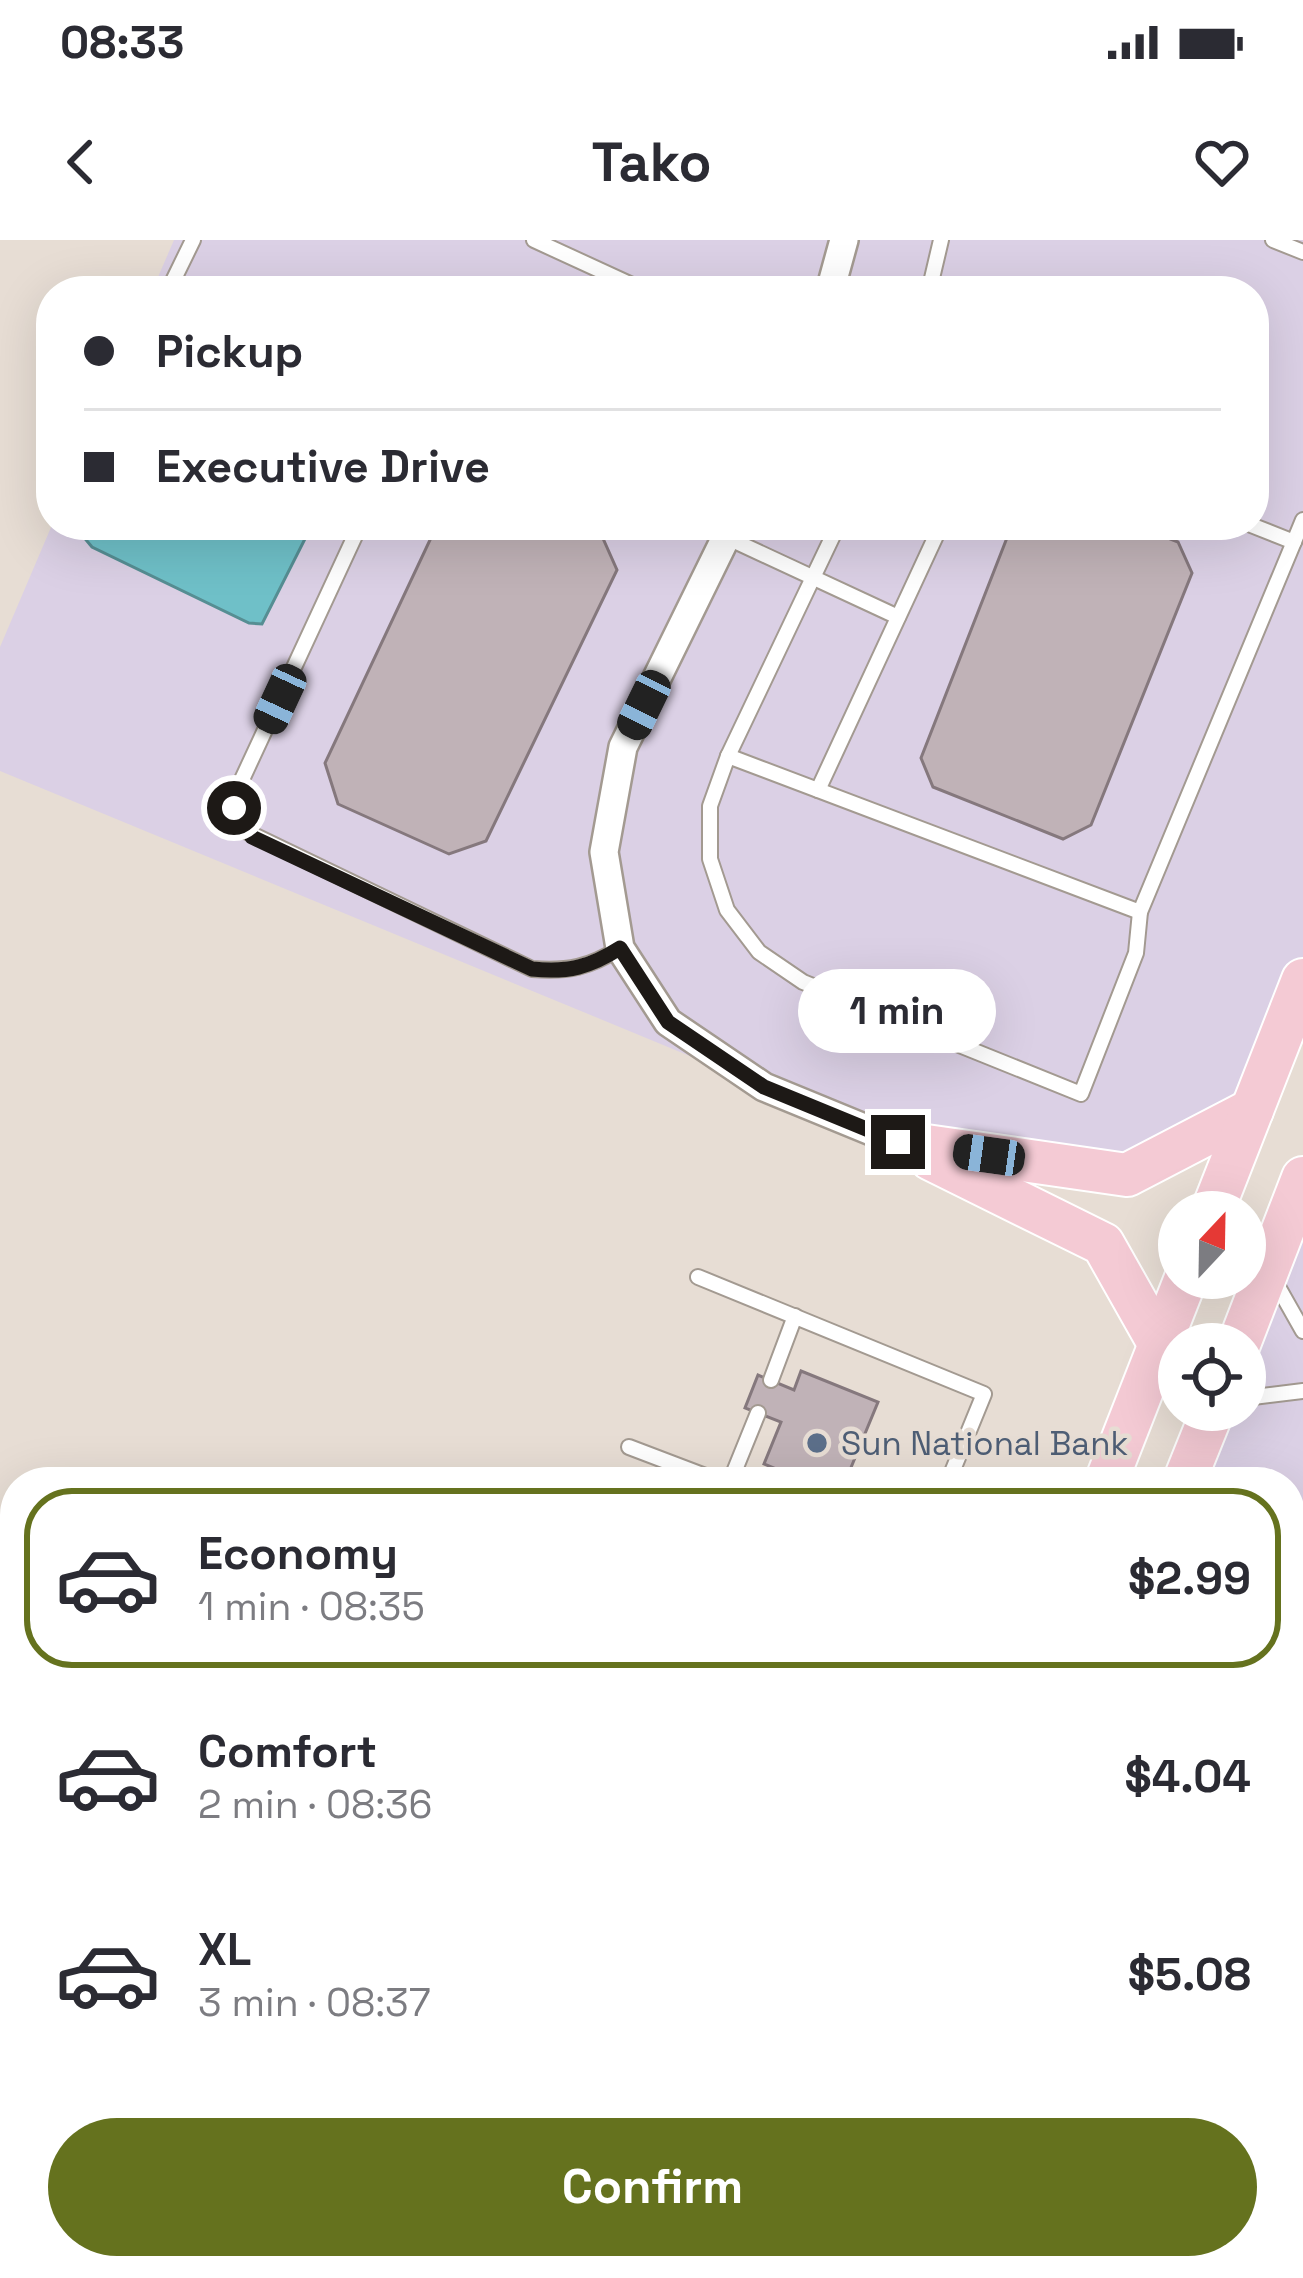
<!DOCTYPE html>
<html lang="en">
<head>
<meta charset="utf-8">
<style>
  body { margin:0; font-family:"Space Grotesk",sans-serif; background:#f2f2f3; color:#2b2b33; height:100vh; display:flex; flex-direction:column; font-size:45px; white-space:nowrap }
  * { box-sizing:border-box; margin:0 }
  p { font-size:39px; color:#7c7c81 }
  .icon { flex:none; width:66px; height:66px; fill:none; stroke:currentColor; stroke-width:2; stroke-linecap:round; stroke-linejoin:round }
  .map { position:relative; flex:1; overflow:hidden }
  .panel { position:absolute; left:0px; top:1227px; width:1305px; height:813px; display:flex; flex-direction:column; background:#fff; border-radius:48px 48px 0 0; box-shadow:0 12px 48px #0002 }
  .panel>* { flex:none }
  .guide { position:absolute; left:36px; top:36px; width:1233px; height:264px; border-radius:48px; box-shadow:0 12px 48px #0002; display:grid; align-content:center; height:264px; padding:0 48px; background:#fff }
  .needle { width:78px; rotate:22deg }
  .tools { position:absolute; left:1158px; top:951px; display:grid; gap:24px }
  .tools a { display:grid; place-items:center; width:108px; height:108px; border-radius:50%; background:#fff; box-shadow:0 12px 48px #0002; font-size:60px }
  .end { position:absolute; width:54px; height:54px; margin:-27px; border:15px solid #1d1916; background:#fff; box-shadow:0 0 0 6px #fff }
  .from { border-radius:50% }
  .bubble { position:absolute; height:84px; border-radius:42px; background:#fff; box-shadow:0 12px 48px #0002; font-size:39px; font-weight:600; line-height:84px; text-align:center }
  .car { position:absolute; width:36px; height:72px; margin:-36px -18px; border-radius:15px; box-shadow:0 0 9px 3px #0007; background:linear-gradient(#222 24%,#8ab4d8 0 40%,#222 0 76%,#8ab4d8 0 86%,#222 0) }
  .guide b { display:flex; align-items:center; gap:42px; height:114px; font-size:45px }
  .guide b+b { border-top:3px solid #e1e1e2 }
  .guide i { width:30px; height:30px; background:#2b2b33 }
  ul { padding:21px 0 0; list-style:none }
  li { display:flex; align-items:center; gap:36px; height:180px; margin:0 24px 18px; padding:0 24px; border:6px solid transparent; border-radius:48px }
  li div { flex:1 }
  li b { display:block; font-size:45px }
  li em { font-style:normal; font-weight:600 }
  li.current { border-color:#65721e }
  li>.icon { width:108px; height:108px; stroke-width:1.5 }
  .primary-button { display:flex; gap:24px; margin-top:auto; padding:24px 48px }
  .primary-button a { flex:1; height:138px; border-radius:72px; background:#65721e; color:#fff; font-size:48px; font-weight:600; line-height:138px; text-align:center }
  .status { display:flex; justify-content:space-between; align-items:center; height:84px; padding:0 60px; background:#fff; direction:ltr }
  .status svg { height:33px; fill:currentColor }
  header { display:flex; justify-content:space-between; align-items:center; height:156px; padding:0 48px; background:#fff; font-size:54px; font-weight:600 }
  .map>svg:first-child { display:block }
  .commercial { fill:#dbd0e5 }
  .green { fill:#9dc298 }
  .water { fill:#6fc0c8; stroke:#568e93; stroke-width:3 }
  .building { fill:#c0b2b7; stroke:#85787d; stroke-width:3 }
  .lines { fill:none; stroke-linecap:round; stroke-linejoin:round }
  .service-casing { stroke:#a39a91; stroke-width:18 }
  .minor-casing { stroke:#a39a91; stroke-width:32 }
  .trunk-casing { stroke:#fff; stroke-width:46 }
  .path { stroke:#9f9791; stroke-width:6; stroke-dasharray:9 9; stroke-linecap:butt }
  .service { stroke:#fff; stroke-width:14 }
  .minor { stroke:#fff; stroke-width:27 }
  .trunk { stroke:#f4cad4; stroke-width:42 }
  .route { stroke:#1d1916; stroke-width:15 }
  .service-dot { fill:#5c6f8a; stroke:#e7ddd4; stroke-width:4.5 }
  .labels { text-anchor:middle; stroke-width:9; stroke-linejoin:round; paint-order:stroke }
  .service-label { font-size:33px; fill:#4e5e75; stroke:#e7ddd4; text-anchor:start }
</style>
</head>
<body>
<div class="status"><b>08:33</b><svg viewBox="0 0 49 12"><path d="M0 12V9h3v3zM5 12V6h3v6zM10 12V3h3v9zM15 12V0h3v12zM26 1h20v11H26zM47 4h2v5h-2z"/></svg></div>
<header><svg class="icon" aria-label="back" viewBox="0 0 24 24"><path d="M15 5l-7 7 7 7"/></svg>Tako<svg class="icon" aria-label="heart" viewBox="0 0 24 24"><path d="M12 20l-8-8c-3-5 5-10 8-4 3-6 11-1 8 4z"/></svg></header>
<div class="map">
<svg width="1303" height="2038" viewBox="0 0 1303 2038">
  <rect width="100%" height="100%" fill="#e7ddd4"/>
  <g class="commercial">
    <polygon points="174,0 1303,0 1303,740 1252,870 1127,935 898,902 0,531 0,407 52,285 1254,285 1254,51 152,51"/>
    <polygon points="1303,938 1303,2038 865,2038 871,2025 1290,2025 1290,1242 1184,1242 1213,1170 1245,1170 1245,1104"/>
  </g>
  <polygon class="green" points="15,1558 15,2025 42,2025 37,2038 0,2038 0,1595"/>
  <polygon class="water" points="87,285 312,285 262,384 249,383 92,307 82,295"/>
  <g class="building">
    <polygon points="437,285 597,285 617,330 486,601 449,614 338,564 325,523"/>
    <polygon points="1012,285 1135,285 1178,302 1192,333 1091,585 1063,599 933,547 921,518"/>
    <polygon points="801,1131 878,1162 845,1242 807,1242 764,1224 781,1182 745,1168 758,1135 794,1150"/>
  </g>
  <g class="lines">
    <defs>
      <g id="service">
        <polyline points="193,0 173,41 195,51"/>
        <polyline points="534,0 645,51"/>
        <polyline points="1273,0 1303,12"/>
        <polyline points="929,51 941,0"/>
        <path d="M360,285l-121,261 -5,22 9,22 289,139c36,3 58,-2 88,-21"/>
        <polyline points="700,285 898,377"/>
        <polyline points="838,285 728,516 710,566 710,619 727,670 759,712 803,742 1081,854 1136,713 1140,672 1303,280"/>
        <polyline points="1251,285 1294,302"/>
        <polyline points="728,516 1140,672"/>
        <polyline points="818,550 941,285"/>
        <polyline points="698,1037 984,1154 948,1242"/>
        <polyline points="1273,1038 1303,1091"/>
        <polyline points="771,1140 795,1076"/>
        <polyline points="1245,1158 1303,1151"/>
        <polyline points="629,1207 721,1242"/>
        <polyline points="730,1242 758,1173"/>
        <polyline points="1290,1385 1303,1353"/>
        <polyline points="1290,1935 1303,1940"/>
        <polyline points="81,2038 86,2025"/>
      </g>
      <g id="minor">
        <polyline points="830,51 844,0"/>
        <polyline points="732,285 623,507 604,612 620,708 668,782 764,847 898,902"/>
        <polyline points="1059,2025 1091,2038"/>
      </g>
      <g id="trunk">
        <polyline points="898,902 1127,935 1252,870"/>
        <polyline points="931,919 1103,1004 1160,1105"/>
        <polyline points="1212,972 1303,740"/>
        <polyline points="1239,1104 1303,938"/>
        <polyline points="1106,1242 1186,1038"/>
        <polyline points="1184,1242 1213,1170"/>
        <polyline points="788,2038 793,2025"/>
        <polyline points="865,2038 871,2025"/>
      </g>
    </defs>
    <use href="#service" class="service-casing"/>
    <use href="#minor" class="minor-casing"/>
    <use href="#trunk" class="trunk-casing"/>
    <polyline class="path" points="736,2038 742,2025"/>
    <use href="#service" class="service"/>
    <use href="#minor" class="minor"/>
    <use href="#trunk" class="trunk"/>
  </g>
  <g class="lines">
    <path class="route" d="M234,568l18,29 280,132c36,4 58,-2 88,-21l48,74 96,65 134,55"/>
  </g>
  <circle class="service-dot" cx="817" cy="1203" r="12"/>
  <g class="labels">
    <g class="service-label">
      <text x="841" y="1215">Sun National Bank</text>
    </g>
  </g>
</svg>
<div class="tools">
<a><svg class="needle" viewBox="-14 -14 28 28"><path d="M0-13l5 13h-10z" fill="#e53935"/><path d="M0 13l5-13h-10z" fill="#7c7c81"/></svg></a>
<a><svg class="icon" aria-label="locate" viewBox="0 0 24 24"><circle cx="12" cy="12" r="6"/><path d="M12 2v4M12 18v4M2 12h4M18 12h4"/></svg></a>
</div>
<i class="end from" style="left:234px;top:568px"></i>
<i class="end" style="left:898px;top:902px"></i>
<div class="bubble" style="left:798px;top:729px;width:198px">1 min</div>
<i class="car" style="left:280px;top:459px;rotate:205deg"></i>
<i class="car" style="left:644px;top:465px;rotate:206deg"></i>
<i class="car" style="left:989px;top:915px;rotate:278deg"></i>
<div class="guide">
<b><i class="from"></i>Pickup</b>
<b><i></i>Executive Drive</b>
</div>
<section class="panel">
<ul>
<li class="current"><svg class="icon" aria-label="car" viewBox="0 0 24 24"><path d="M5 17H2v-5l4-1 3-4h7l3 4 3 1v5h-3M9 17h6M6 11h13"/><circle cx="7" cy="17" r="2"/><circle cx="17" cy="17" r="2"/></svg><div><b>Economy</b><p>1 min · 08:35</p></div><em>$2.99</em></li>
<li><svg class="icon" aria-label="car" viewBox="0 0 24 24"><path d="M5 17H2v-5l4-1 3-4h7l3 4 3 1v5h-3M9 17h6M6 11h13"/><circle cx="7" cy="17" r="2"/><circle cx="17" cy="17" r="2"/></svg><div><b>Comfort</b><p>2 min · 08:36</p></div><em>$4.04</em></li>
<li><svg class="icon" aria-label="car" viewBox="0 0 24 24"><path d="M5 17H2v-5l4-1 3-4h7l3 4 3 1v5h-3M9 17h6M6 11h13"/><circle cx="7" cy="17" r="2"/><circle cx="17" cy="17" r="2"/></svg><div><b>XL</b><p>3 min · 08:37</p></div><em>$5.08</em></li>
</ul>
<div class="primary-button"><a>Confirm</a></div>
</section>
</div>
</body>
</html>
